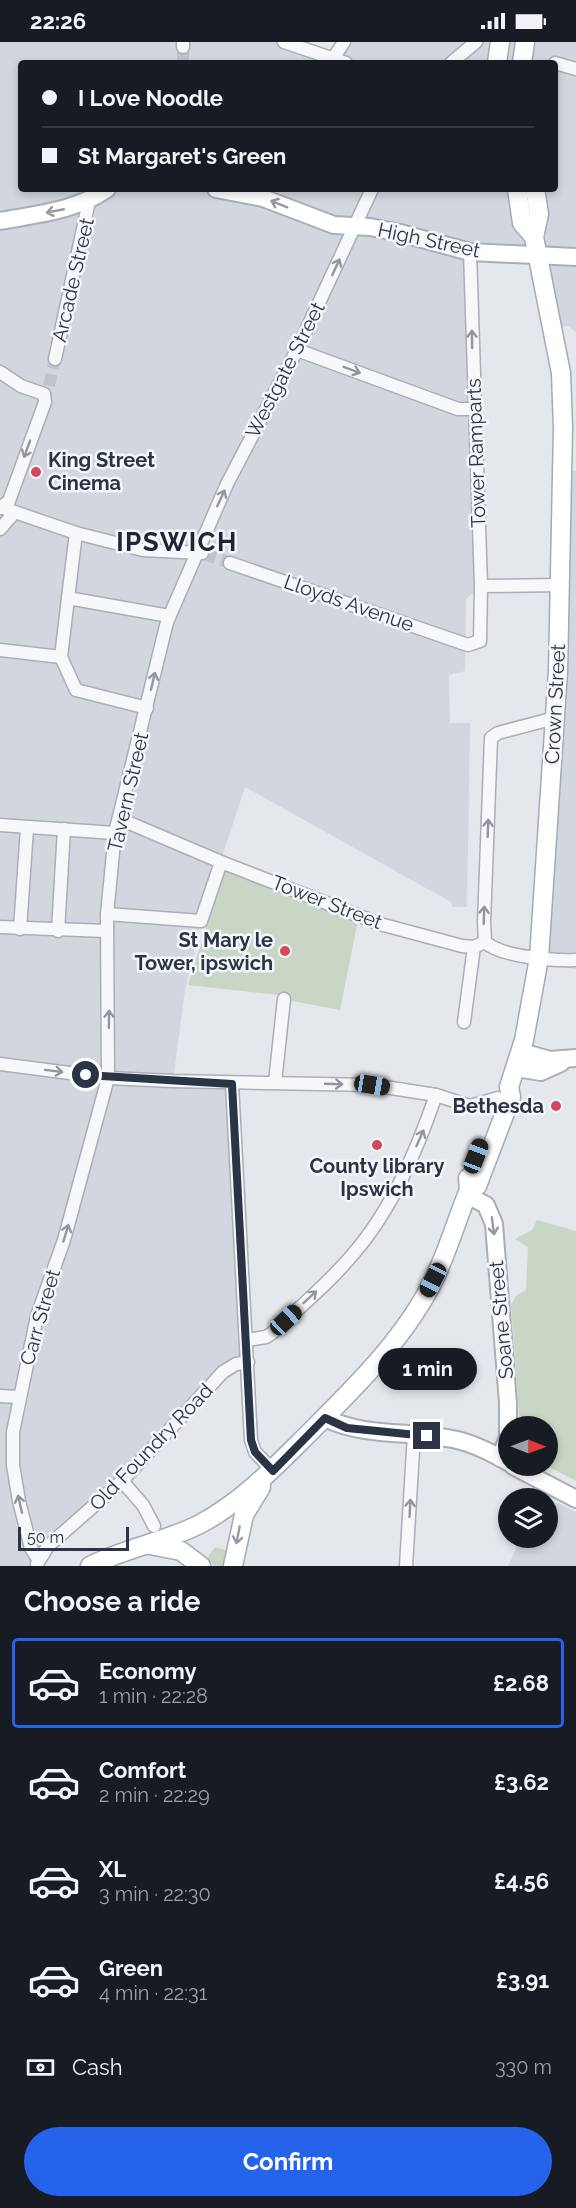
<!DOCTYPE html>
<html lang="en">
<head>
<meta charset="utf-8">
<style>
  body { margin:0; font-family:Raleway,sans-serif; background:#20242c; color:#f1f3f6; height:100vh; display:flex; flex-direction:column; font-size:22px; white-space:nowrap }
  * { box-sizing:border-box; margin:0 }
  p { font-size:20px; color:#9ea1a6 }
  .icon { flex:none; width:33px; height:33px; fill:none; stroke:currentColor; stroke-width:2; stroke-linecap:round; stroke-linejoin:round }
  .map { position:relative; height:1524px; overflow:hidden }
  .sheet { display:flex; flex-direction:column; background:#171b24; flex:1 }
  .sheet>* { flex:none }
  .hud { position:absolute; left:18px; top:18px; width:540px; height:132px; border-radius:6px; box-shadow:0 3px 9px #0003; display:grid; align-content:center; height:132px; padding:0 24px; background:#171b24 }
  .needle { width:39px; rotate:91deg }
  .controls { position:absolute; left:498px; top:1374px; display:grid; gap:12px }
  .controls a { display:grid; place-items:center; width:60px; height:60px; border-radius:50%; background:#171b24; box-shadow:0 3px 9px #0003; font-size:30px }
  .scale { position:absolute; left:18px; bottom:15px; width:111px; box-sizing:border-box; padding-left:6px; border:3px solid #2b3445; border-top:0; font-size:16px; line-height:21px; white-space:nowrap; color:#2b3445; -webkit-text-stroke:4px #f4f6f9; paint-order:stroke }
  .end { position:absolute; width:27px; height:27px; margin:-14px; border:8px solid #2b3445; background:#fff; box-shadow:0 0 0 3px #fff }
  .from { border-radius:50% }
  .bubble { position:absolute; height:42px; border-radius:21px; background:#171b24; box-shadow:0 3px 9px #0003; font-size:20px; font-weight:700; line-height:42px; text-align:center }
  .car { position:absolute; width:18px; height:36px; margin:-18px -9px; border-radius:8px; box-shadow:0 0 4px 2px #0007; background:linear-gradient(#222 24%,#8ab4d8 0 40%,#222 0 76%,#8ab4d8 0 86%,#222 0) }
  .hud b { display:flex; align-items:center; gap:21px; height:57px; font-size:22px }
  .hud b+b { border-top:2px solid #363941 }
  .hud i { width:15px; height:15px; background:#f1f3f6 }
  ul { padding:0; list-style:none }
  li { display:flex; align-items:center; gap:18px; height:90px; margin:0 12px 9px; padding:0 12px; border:3px solid transparent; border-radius:6px }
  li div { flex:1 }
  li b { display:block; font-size:22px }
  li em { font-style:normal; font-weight:700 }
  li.on { border-color:#2563eb }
  li>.icon { width:54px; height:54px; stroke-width:1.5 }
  h2 { padding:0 24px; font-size:27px; line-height:72px }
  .pay { display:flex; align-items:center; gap:15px; height:66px; padding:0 24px; font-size:22px }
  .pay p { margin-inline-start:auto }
  .action { display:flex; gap:12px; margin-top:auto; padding:12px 24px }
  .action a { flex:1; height:69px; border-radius:36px; background:#2563eb; color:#fff; font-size:24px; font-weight:700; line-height:69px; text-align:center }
  .status { display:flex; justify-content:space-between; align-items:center; height:42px; padding:0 30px; background:#171b24; direction:ltr }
  .status svg { height:16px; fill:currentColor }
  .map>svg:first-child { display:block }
  .built { fill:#d2d6de; fill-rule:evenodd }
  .green { fill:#c9d6c5 }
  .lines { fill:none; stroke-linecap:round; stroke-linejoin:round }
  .street-tunnel { stroke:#bfc3cb; stroke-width:12; stroke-dasharray:12 6; stroke-linecap:butt }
  .street-casing { stroke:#a9aeb7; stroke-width:15 }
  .secondary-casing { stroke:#a9aeb7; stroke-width:20 }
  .primary-casing { stroke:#a3abb8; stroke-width:21 }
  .street { stroke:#f7f8fa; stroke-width:12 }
  .secondary { stroke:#fff; stroke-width:16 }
  .primary { stroke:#fff; stroke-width:18 }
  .oneway { stroke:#959aa2 }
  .oneway2 { stroke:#9196a0 }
  .route { stroke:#2b3445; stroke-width:8 }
  .poi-dot { fill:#d1495b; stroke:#f4f6f9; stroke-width:2 }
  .labels { text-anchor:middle; stroke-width:5; stroke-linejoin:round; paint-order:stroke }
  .street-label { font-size:20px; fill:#2b3445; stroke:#f4f6f9 }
  .poi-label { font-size:20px; font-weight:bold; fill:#2b3445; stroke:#f4f6f9; text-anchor:end }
  .district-label { font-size:26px; font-weight:bold; letter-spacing:1.5px; fill:#1d2536; stroke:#f4f6f9 }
</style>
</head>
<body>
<div class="status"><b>22:26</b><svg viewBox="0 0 49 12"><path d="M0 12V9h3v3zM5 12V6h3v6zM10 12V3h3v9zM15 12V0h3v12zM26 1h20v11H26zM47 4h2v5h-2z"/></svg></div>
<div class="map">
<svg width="576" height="1524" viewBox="0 0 576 1524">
  <rect width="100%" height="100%" fill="#e4e7ec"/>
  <g class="built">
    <path d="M0,0h284l47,17 13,-17h232v290l-8,-6 -15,3 -16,-75 -66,-2 10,334 -15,13 -1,72 -16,4 1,48h20l-3,184h-15l-1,-5 -206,-115 -44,134 -16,69 -12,91 59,3 16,278 -12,2 -200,202h-36zM523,8l-1,13h33v126h-20l-1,48 -17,-48h-496v-126h491z"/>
    <polygon points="571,429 576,429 576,927 547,922 558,690 568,560"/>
    <polygon points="539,1452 576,1470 576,1524 508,1524 521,1496 548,1496 548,1456 538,1456"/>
  </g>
  <g class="green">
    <polygon points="225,825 358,878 340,968 287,958 287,954 188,943"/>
    <polygon points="537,1178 576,1189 576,1439 547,1424 548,1384 521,1384 523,1378 519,1372 511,1263 516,1254 526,1248 528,1205 515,1197 532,1188"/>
    <polygon points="215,1505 226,1508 225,1524 214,1524 207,1516"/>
  </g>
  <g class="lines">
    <g class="street-tunnel">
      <polyline points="183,21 183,5"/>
      <polyline points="49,344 55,317"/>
      <polyline points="204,512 230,521"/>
    </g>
    <defs>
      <g id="street">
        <polyline points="284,0 346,21"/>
        <polyline points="183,5 183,0"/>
        <polyline points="330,21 344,0"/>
        <polyline points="451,21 476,0"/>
        <polyline points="555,21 576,27"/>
        <polyline points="297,308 458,367 474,367"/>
        <polyline points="55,317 89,159"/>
        <polyline points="0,330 21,344 44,352"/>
        <polyline points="0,465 76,491 143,508 202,511"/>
        <polyline points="0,466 9,459 45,360 44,352"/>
        <polyline points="0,487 14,471"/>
        <polyline points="230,521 468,603 480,599 481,544 470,210"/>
        <polyline points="481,544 560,543"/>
        <polyline points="68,556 76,491"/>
        <polyline points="0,608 61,615 68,556 169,574"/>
        <polyline points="61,615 76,648 147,666"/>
        <polyline points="120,777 221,820 380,882 462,904 474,905 485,900"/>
        <polyline points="0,783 115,791"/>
        <polyline points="107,872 201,879 221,820"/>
        <polyline points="0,885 107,889"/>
        <polyline points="20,887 27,786"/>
        <polyline points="58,889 64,787"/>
        <polyline points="485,900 484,880 491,696 498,691 555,676"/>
        <path d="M485,900c16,15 69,19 91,18"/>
        <polyline points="464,980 474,905"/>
        <polyline points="0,1022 108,1036 173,1039 372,1043 436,1053 470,1064 498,1056"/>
        <polyline points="275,1040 284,957"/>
        <polyline points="232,1042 251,1398 255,1410 273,1429"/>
        <path d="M247,1298l19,-3 6,-4c28,-26 58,-51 82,-80 38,-44 63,-103 82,-158"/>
        <polyline points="0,1354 18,1355"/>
        <polyline points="122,1439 143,1463 154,1484"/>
        <polyline points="38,1517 31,1506 19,1459 13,1423 13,1390 37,1274 64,1198 108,1036 107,872 115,791 167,580 227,442 297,308 372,147"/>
        <polyline points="37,1522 48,1504 122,1439 223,1330 236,1322 248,1320"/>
        <polyline points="406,1524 414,1392"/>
      </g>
      <g id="secondary">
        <polyline points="216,147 263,156 334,183 370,185 400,191 470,210 576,215"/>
        <path d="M0,179c38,-7 75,-10 107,-32"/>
        <polyline points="522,1010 550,1018 576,1016"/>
        <polyline points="516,1026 541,1030 561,1021"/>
        <polyline points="467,1153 486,1163 494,1182 508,1361 508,1395 500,1416"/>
        <path d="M325,1376c41,20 88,12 132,22 18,4 35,13 51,22"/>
        <polyline points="513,1424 576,1457"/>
      </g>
      <g id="primary">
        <polyline points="497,21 500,0"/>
        <polyline points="522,21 525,0"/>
        <polyline points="517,147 522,181 534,195"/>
        <polyline points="469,1148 477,1144 511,1055 509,1045 524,998 539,916 558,629 563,385 561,331 534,195 539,172 535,147"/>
        <polyline points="150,1503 181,1509 201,1524"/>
        <path d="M90,1524c35,-18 75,-24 110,-42 38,-20 69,-51 99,-81 46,-46 97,-94 129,-152 18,-32 27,-68 41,-101l-1,-12"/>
        <polyline points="233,1524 244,1473 261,1445"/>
      </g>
    </defs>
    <use href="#street" class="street-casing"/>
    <use href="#secondary" class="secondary-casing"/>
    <use href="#primary" class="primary-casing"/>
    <use href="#street" class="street"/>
    <use href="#secondary" class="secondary"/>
    <use href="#primary" class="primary"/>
  </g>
  <defs><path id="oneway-shaft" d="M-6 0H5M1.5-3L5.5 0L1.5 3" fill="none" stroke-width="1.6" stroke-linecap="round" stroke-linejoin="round" transform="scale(1.5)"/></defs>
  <g class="oneway">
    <use href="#oneway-shaft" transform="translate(279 162) rotate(-158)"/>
    <use href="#oneway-shaft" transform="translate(55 169) rotate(169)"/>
    <use href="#oneway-shaft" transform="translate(493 1184) rotate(82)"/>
    <use href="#oneway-shaft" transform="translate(238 1493) rotate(101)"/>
  </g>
  <g class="oneway2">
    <use href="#oneway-shaft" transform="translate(336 225) rotate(-65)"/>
    <use href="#oneway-shaft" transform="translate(472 297) rotate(-91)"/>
    <use href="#oneway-shaft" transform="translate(352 328) rotate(20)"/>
    <use href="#oneway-shaft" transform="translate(27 407) rotate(110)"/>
    <use href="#oneway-shaft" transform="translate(221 456) rotate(-65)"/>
    <use href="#oneway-shaft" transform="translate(153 639) rotate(-77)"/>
    <use href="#oneway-shaft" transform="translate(488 786) rotate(-88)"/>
    <use href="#oneway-shaft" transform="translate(484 873) rotate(-88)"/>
    <use href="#oneway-shaft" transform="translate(109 977) rotate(-89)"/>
    <use href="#oneway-shaft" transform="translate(54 1029) rotate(7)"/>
    <use href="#oneway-shaft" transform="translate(334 1042) rotate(2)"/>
    <use href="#oneway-shaft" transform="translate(420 1096) rotate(-66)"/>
    <use href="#oneway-shaft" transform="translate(66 1191) rotate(-73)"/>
    <use href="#oneway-shaft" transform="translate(310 1255) rotate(-43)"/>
    <use href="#oneway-shaft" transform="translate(20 1462) rotate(-103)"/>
    <use href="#oneway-shaft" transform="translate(410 1466) rotate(-87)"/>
  </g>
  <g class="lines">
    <polyline class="route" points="86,1033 232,1042 251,1398 255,1410 273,1429 325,1376 347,1386 427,1394"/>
  </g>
  <g class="poi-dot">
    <circle cx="36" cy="430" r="6"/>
    <circle cx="285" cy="909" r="6"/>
    <circle cx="556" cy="1064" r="6"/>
    <circle cx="377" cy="1103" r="6"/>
  </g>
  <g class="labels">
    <g class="street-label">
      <text transform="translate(429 198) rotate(12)" y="7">High Street</text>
      <text transform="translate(73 238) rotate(-77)" y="7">Arcade Street</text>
      <text transform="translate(285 328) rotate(-63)" y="7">Westgate Street</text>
      <text transform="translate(476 411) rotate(-92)" y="7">Tower Ramparts</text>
      <text transform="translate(349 561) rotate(19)" y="7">Lloyds Avenue</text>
      <text transform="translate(555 662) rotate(-87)" y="7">Crown Street</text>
      <text transform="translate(128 750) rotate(-77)" y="7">Tavern Street</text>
      <text transform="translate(327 860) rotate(21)" y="7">Tower Street</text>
      <text transform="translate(40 1275) rotate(-74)" y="7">Carr Street</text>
      <text transform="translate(501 1278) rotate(-95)" y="7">Soane Street</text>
      <text transform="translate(151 1405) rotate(-46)" y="7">Old Foundry Road</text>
    </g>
    <g class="poi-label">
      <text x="48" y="425" text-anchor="start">King Street<tspan x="48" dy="23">Cinema</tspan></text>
      <text x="273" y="905">St Mary le<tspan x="273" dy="23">Tower, ipswich</tspan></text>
      <text x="544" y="1071">Bethesda</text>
      <text x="377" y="1131" text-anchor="middle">County library<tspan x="377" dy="23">Ipswich</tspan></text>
    </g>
    <g class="district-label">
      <text x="177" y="509">IPSWICH</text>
    </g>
  </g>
</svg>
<div class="controls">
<a><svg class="needle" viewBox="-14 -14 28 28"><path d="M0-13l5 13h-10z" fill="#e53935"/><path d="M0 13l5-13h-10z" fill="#9ea1a6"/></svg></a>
<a><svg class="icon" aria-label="layers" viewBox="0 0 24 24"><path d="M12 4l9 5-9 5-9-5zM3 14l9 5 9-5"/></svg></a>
</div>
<div class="scale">50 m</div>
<i class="end from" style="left:86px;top:1033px"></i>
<i class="end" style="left:427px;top:1394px"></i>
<div class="bubble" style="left:378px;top:1306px;width:99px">1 min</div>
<i class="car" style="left:372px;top:1043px;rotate:99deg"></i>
<i class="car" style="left:476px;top:1114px;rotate:21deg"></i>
<i class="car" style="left:433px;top:1238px;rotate:207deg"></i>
<i class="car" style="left:286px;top:1278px;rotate:47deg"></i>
<div class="hud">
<b><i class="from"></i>I Love Noodle</b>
<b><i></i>St Margaret's Green</b>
</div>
</div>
<section class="sheet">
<h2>Choose a ride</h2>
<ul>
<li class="on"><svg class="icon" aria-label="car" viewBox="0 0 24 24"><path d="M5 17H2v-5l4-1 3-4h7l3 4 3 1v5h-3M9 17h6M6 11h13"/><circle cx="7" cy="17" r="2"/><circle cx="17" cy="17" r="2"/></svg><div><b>Economy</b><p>1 min · 22:28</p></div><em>£2.68</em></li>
<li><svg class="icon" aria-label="car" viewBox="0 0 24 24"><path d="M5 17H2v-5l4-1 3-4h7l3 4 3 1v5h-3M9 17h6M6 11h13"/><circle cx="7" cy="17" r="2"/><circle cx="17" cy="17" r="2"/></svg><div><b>Comfort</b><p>2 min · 22:29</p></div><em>£3.62</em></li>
<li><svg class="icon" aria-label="car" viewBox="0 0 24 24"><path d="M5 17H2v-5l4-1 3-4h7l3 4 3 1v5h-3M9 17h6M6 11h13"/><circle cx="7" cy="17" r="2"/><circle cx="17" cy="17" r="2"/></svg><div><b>XL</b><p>3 min · 22:30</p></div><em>£4.56</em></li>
<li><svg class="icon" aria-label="car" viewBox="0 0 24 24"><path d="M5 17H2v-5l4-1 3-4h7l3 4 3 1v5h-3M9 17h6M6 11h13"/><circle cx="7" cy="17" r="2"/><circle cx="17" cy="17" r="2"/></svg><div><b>Green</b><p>4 min · 22:31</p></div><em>£3.91</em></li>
</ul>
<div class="pay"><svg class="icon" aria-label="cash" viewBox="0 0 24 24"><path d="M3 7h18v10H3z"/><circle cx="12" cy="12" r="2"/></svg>Cash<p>330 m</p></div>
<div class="action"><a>Confirm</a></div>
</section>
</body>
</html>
